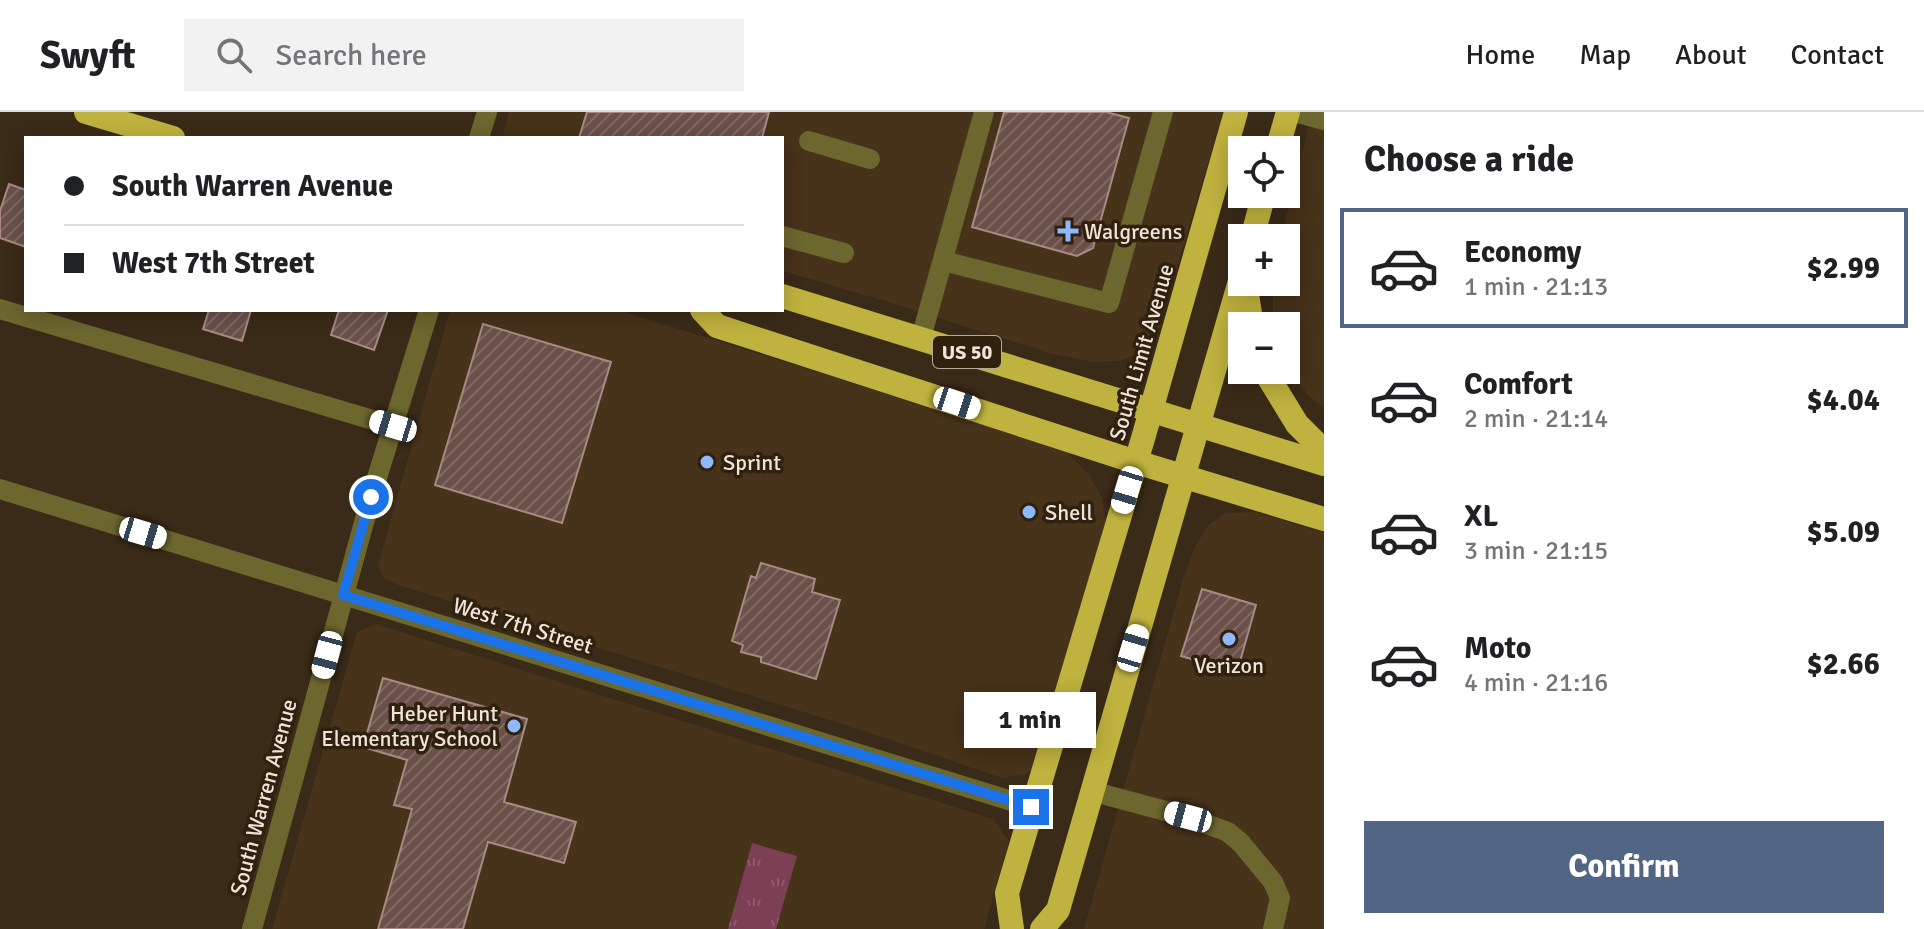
<!DOCTYPE html>
<html lang="en">
<head>
<meta charset="utf-8">
<style>
  body { margin:0; font-family:Signika,sans-serif; background:#f2f2f2; color:#202124; height:100vh; display:flex; flex-direction:column; font-size:30px; white-space:nowrap }
  * { box-sizing:border-box; margin:0 }
  p { font-size:26px; color:#757577 }
  .icon { flex:none; width:44px; height:44px; fill:none; stroke:currentColor; stroke-width:2; stroke-linecap:round; stroke-linejoin:round }
  .map { position:relative; flex:1; overflow:hidden }
  .panel { display:flex; flex-direction:column; background:#fff; width:600px }
  .panel>* { flex:none }
  .banner { position:absolute; left:24px; top:24px; width:760px; height:176px; border-radius:0px; box-shadow:0 4px 20px #0003; display:grid; align-content:center; height:176px; padding:0 40px; background:#fff }
  .controls { position:absolute; left:1228px; top:24px; display:grid; gap:16px }
  .controls a { display:grid; place-items:center; width:72px; height:72px; border-radius:0px; background:#fff; box-shadow:0 4px 20px #0003; font-size:40px }
  .end { position:absolute; width:36px; height:36px; margin:-18px; border:10px solid #1a73e8; background:#fff; box-shadow:0 0 0 4px #fff }
  .from { border-radius:50% }
  .bubble { position:absolute; height:56px; border-radius:0px; background:#fff; box-shadow:0 4px 20px #0003; font-size:26px; font-weight:700; line-height:56px; text-align:center }
  .car { position:absolute; width:24px; height:48px; margin:-24px -12px; border-radius:10px; box-shadow:0 0 6px 2px #0007; background:linear-gradient(#fff 24%,#345 0 40%,#fff 0 76%,#345 0 86%,#fff 0) }
  .banner b { display:flex; align-items:center; gap:28px; height:76px; font-size:30px }
  .banner b+b { border-top:2px solid #e0e0e0 }
  .banner i { width:20px; height:20px; background:#202124 }
  ul { padding:0; list-style:none }
  li { display:flex; align-items:center; gap:24px; height:120px; margin:0 16px 12px; padding:0 24px; border:4px solid transparent; border-radius:0px }
  li div { flex:1 }
  li b { display:block; font-size:30px }
  li em { font-style:normal; font-weight:700 }
  li.on { border-color:#526585 }
  li>.icon { width:72px; height:72px; stroke-width:1.5 }
  h2 { padding:0 40px; font-size:36px; line-height:96px }
  .action { display:flex; gap:16px; margin-top:auto; padding:16px 40px }
  .action a { flex:1; height:92px; border-radius:0px; background:#526585; color:#fff; font-size:32px; font-weight:700; line-height:92px; text-align:center }
  header { display:flex; align-items:center; gap:48px; box-sizing:border-box; height:112px; padding:0 40px; background:#fff; border-bottom:2px solid #e0e0e0 }
  header strong { font-size:38px }
  nav { display:flex; gap:44px; margin-inline-start:auto; font-size:28px }
  .search { width:560px; height:72px; background:#f2f2f2; display:flex; align-items:center; gap:20px; box-sizing:border-box; padding:0 28px; border-radius:0px; color:#757577; font-size:30px }
  main { display:flex; flex:1; min-height:0 }
  .map>svg:first-child { display:block }
  .built { fill:#47321a }
  .park { fill:url(#park-tufts) }
  .building { fill:url(#building-hatch); stroke:#a88a83; stroke-width:2 }
  .lines { fill:none; stroke-linecap:round; stroke-linejoin:round }
  .minor { stroke:#6c662f; stroke-width:20 }
  .highway { stroke:#bfb23e; stroke-width:24 }
  .route { stroke:#1a73e8; stroke-width:10 }
  .poi-dot { fill:#8eb9fc; stroke:#30200e; stroke-width:3 }
  .labels { text-anchor:middle; stroke-width:7; stroke-linejoin:round; paint-order:stroke }
  .shield { fill:#30200e; stroke:#b6a99c; stroke-width:2 }
  .shield-label { font-size:20px; font-weight:bold; fill:#efe4d9 }
  .poi-label { font-size:22px; fill:#efe4d9; stroke:#30200e; text-anchor:start }
  .street-label { font-size:22px; fill:#efe4d9; stroke:#30200e }
</style>
</head>
<body>
<header>
<strong>Swyft</strong>
<div class="search"><svg class="icon" aria-label="search" viewBox="0 0 24 24"><circle cx="10" cy="10" r="6"/><path d="M15 15l6 6"/></svg>Search here</div>
<nav><a>Home</a><a>Map</a><a>About</a><a>Contact</a></nav>
</header>
<main>
<div class="map">
<svg width="1324" height="817" viewBox="0 0 1324 817">
  <defs>
    <pattern id="park-tufts" width="24" height="20" patternUnits="userSpaceOnUse" patternTransform="scale(2)"><rect width="24" height="20" fill="#7b4053"/><path d="M3 7l-1-3M5 7V3M7 7l1-3M15 17l-1-3M17 17v-4M19 17l1-3" fill="none" stroke="#8e5b6b"/></pattern>
    <pattern id="building-hatch" width="6" height="6" patternUnits="userSpaceOnUse" patternTransform="scale(2)"><rect width="6" height="6" fill="#6b504a"/><path d="M-1 1l2-2M0 6l6-6M5 7l2-2" fill="none" stroke="#806964"/></pattern>
  </defs>
  <rect width="100%" height="100%" fill="#3a2a18"/>
  <g class="built">
    <polygon points="509,0 1223,0 1158,220 1142,240 1120,249 1092,250 1049,241 888,190 782,159 782,26 502,26"/>
    <polygon points="1312,0 1324,0 1324,296 1309,284 1286,252 1286,214 1274,214 1273,208 1273,170 1286,170 1286,126 1281,126"/>
    <polygon points="450,198 618,198 1063,337 1088,362 1102,385 1107,426 1040,650 1026,662 1002,666 858,617 398,473 384,466 378,453"/>
    <polygon points="1255,400 1324,421 1324,817 1084,817 1183,467 1195,435 1208,413 1226,401"/>
    <polygon points="376,512 993,707 1009,729 984,817 272,817 357,520"/>
  </g>
  <polygon class="park" points="752,731 797,744 776,817 728,817"/>
  <g class="building">
    <polygon points="587,0 769,0 762,26 579,26"/>
    <polygon points="1004,0 1106,0 1129,6 1093,136 1077,144 972,115"/>
    <polygon points="9,72 26,78 26,135 0,126 0,99"/>
    <polygon points="209,198 251,198 242,229 203,217"/>
    <polygon points="339,198 388,198 374,238 331,223"/>
    <polygon points="483,212 611,250 562,411 435,373"/>
    <polygon points="761,451 815,467 812,480 840,488 816,567 761,550 761,545 741,540 743,533 732,529 751,464 756,466"/>
    <polygon points="1202,477 1256,493 1237,560 1181,544"/>
    <polygon points="383,566 527,607 504,690 576,710 564,751 488,730 463,817 378,817 412,697 394,693 407,648 363,635"/>
  </g>
  <g class="lines">
    <g class="minor">
      <polyline points="1295,0 1324,8"/>
      <polyline points="479,26 487,0"/>
      <polyline points="809,29 870,47"/>
      <polyline points="782,124 844,141"/>
      <polyline points="943,149 1109,191 1163,0"/>
      <polyline points="0,197 393,314"/>
      <polyline points="921,226 984,0"/>
      <polyline points="0,377 1031,695"/>
      <polyline points="1091,679 1188,705 1228,720 1241,731 1273,770 1280,786 1273,817"/>
      <polyline points="252,817 371,385 429,198"/>
    </g>
    <g class="highway">
      <polyline points="86,0 173,26"/>
      <polyline points="1277,38 1288,0"/>
      <polyline points="1252,126 1264,82"/>
      <polyline points="1245,170 1252,214"/>
      <polyline points="782,184 1324,352"/>
      <polyline points="702,198 717,214 1136,350 1324,407"/>
      <polyline points="1264,258 1297,312 1324,339"/>
      <polyline points="1012,817 1007,781 1144,323 1236,0"/>
      <polyline points="1042,817 1058,798 1242,162"/>
    </g>
  </g>
  <g class="lines">
    <polyline class="route" points="371,385 343,483 1031,695"/>
  </g>
  <g class="poi-dot">
    <path d="M1064 107h8v8h8v8h-8v8h-8v-8h-8v-8h8z"/>
    <circle cx="707" cy="350" r="8"/>
    <circle cx="1029" cy="400" r="8"/>
    <circle cx="1229" cy="527" r="8"/>
    <circle cx="514" cy="614" r="8"/>
  </g>
  <g class="labels">
    <rect class="shield" x="933" y="224" width="68" height="32" rx="6"/>
    <g class="shield-label">
      <text x="967" y="247">US 50</text>
    </g>
    <g class="poi-label">
      <text x="1084" y="127">Walgreens</text>
      <text x="723" y="358">Sprint</text>
      <text x="1045" y="408">Shell</text>
      <text x="1229" y="561" text-anchor="middle">Verizon</text>
      <text x="498" y="609" text-anchor="end">Heber Hunt<tspan x="498" dy="25">Elementary School</tspan></text>
    </g>
    <g class="street-label">
      <text transform="translate(1141 240) rotate(-74)" y="8">South Limit Avenue</text>
      <text transform="translate(523 513) rotate(17)" y="8">West 7th Street</text>
      <text transform="translate(263 685) rotate(-75)" y="8">South Warren Avenue</text>
    </g>
  </g>
</svg>
<div class="controls">
<a><svg class="icon" aria-label="locate" viewBox="0 0 24 24"><circle cx="12" cy="12" r="6"/><path d="M12 2v4M12 18v4M2 12h4M18 12h4"/></svg></a>
<a>+</a>
<a>−</a>
</div>
<i class="end from" style="left:371px;top:385px"></i>
<i class="end" style="left:1031px;top:695px"></i>
<div class="bubble" style="left:964px;top:580px;width:132px">1 min</div>
<i class="car" style="left:957px;top:291px;rotate:108deg"></i>
<i class="car" style="left:393px;top:314px;rotate:287deg"></i>
<i class="car" style="left:1127px;top:378px;rotate:197deg"></i>
<i class="car" style="left:143px;top:421px;rotate:107deg"></i>
<i class="car" style="left:1133px;top:536px;rotate:17deg"></i>
<i class="car" style="left:327px;top:543px;rotate:195deg"></i>
<i class="car" style="left:1188px;top:705px;rotate:285deg"></i>
<div class="banner">
<b><i class="from"></i>South Warren Avenue</b>
<b><i></i>West 7th Street</b>
</div>
</div>
<section class="panel">
<h2>Choose a ride</h2>
<ul>
<li class="on"><svg class="icon" aria-label="car" viewBox="0 0 24 24"><path d="M5 17H2v-5l4-1 3-4h7l3 4 3 1v5h-3M9 17h6M6 11h13"/><circle cx="7" cy="17" r="2"/><circle cx="17" cy="17" r="2"/></svg><div><b>Economy</b><p>1 min · 21:13</p></div><em>$2.99</em></li>
<li><svg class="icon" aria-label="car" viewBox="0 0 24 24"><path d="M5 17H2v-5l4-1 3-4h7l3 4 3 1v5h-3M9 17h6M6 11h13"/><circle cx="7" cy="17" r="2"/><circle cx="17" cy="17" r="2"/></svg><div><b>Comfort</b><p>2 min · 21:14</p></div><em>$4.04</em></li>
<li><svg class="icon" aria-label="car" viewBox="0 0 24 24"><path d="M5 17H2v-5l4-1 3-4h7l3 4 3 1v5h-3M9 17h6M6 11h13"/><circle cx="7" cy="17" r="2"/><circle cx="17" cy="17" r="2"/></svg><div><b>XL</b><p>3 min · 21:15</p></div><em>$5.09</em></li>
<li><svg class="icon" aria-label="car" viewBox="0 0 24 24"><path d="M5 17H2v-5l4-1 3-4h7l3 4 3 1v5h-3M9 17h6M6 11h13"/><circle cx="7" cy="17" r="2"/><circle cx="17" cy="17" r="2"/></svg><div><b>Moto</b><p>4 min · 21:16</p></div><em>$2.66</em></li>
</ul>
<div class="action"><a>Confirm</a></div>
</section>
</main>
</body>
</html>
